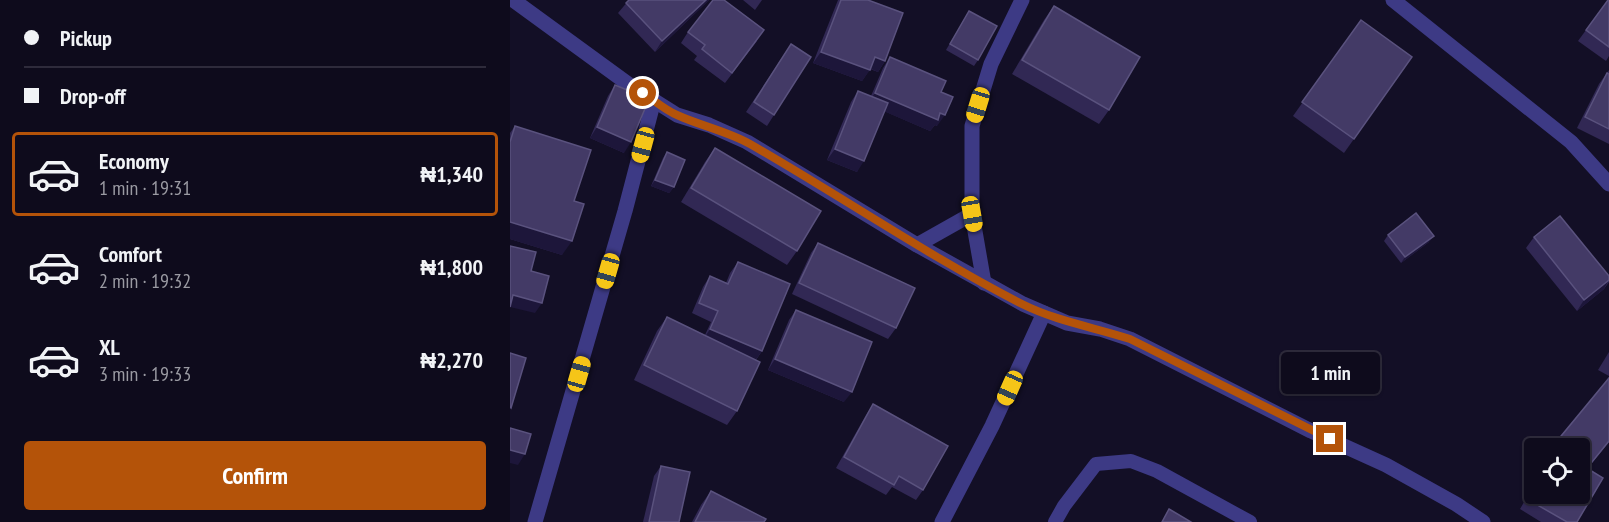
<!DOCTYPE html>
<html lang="en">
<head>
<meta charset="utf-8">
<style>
  body { margin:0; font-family:"PT Sans Narrow",sans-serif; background:#1c1929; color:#f1f3f6; height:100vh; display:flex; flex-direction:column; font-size:22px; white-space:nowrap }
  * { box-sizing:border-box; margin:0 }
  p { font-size:20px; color:#9b9ba3 }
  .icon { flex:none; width:33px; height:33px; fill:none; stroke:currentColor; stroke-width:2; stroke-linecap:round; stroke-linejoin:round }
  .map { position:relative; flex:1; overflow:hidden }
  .drawer { display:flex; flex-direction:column; background:#0e0b1c; width:510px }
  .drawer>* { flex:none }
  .hud { display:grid; align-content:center; height:132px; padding:0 24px; background:#0e0b1c }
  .fabs { position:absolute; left:1014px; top:438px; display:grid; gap:12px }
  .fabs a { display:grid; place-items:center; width:66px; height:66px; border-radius:6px; background:#0e0b1c; box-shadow:0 2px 4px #0004,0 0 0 2px #2e2b3b; font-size:30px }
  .end { position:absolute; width:27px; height:27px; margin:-14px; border:8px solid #b45309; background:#fff; box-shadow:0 0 0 3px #fff }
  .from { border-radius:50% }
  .bubble { position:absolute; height:42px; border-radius:6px; background:#0e0b1c; box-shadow:0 2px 4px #0004,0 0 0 2px #2e2b3b; font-size:20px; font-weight:600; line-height:42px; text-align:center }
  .car { position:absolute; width:18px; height:36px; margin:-18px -9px; border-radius:8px; box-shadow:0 0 4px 2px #0007; background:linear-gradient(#f5c518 24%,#345 0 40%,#f5c518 0 76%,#345 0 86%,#f5c518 0) }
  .hud b { display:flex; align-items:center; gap:21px; height:57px; font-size:22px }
  .hud b+b { border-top:2px solid #2e2b3b }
  .hud i { width:15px; height:15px; background:#f1f3f6 }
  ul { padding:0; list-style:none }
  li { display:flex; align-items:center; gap:18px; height:84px; margin:0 12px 9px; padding:0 12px; border:3px solid transparent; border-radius:6px }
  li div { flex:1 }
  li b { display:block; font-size:22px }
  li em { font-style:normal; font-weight:600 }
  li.selected { border-color:#b45309 }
  li>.icon { width:54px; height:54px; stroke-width:1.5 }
  .cta { display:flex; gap:12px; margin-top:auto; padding:12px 24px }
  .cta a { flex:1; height:69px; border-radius:6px; background:#b45309; color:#fff; font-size:24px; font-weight:600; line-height:69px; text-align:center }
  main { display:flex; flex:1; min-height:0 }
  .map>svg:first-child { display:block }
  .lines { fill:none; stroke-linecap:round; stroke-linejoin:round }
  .lane { stroke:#3d3a85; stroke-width:14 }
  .street { stroke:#3d3a85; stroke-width:15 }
  .wall { fill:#312854 }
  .shaded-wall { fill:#1d163a }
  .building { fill:#433a66; stroke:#5a527e; stroke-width:1.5 }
  .route { stroke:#b45309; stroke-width:8 }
</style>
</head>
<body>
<main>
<section class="drawer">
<div class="hud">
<b><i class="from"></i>Pickup</b>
<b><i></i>Drop-off</b>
</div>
<ul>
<li class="selected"><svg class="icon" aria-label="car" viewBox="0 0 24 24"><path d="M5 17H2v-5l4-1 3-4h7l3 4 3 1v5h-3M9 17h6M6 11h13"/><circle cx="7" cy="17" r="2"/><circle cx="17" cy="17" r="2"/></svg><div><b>Economy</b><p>1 min · 19:31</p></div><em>₦1,340</em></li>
<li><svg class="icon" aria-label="car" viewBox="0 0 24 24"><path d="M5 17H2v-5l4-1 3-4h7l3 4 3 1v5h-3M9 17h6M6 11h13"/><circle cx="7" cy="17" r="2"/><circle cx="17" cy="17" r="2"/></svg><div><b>Comfort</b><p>2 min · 19:32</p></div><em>₦1,800</em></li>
<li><svg class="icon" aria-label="car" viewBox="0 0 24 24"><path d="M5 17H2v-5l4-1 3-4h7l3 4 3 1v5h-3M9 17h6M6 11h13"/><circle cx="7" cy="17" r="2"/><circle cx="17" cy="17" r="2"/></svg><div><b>XL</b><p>3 min · 19:33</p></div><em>₦2,270</em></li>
</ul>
<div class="cta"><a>Confirm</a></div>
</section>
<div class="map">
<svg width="1099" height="522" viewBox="0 0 1099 522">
  <rect width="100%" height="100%" fill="#130f26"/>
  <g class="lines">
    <polyline class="lane" points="545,522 554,506 586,464 621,461 647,471 740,522"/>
    <g class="street">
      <polyline points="3,0 121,86 167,115 199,125 237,142 407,245 513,304 557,323 590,329 620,339 801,431 876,465 946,504 973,522"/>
      <polyline points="883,0 1061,142 1099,184"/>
      <polyline points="407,245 462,214"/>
      <polyline points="474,283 462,214 462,126 481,64 512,0"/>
      <polyline points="25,522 115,211 144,100"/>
      <polyline points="432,522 482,426 534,313"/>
    </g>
  </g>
  <g class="wall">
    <polygon points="119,0 199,0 145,52 108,13"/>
    <polygon points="233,0 252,0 245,10"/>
    <polygon points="328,0 358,0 375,61 368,72 360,69 352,81 303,63"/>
    <polygon points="1098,0 1099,0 1099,56 1096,61 1068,41"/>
    <polygon points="544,6 599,110 589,124 502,74 534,20"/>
    <polygon points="459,11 468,60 464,66 436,50"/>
    <polygon points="851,20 902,57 834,153 783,116"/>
    <polygon points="178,32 247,41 215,83 184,60 187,56 171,43"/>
    <polygon points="281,44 264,115 257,126 236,112"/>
    <polygon points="380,57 431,92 427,126 425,125 420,131 374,111 347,172 317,160 341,102 348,91 361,96 373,68"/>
    <polygon points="1099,70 1099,144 1067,128 1089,84"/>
    <polygon points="105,85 114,153 80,138 98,96"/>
    <polygon points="5,126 64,201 52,255 0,239 0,133"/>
    <polygon points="205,148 287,251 277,265 171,202 195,162"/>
    <polygon points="157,152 164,187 159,193 141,186 153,158"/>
    <polygon points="878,235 919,242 891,263 874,241"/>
    <polygon points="1024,237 1099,276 1099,282 1094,289 1067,311 1016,248"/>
    <polygon points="308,243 386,328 378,339 282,294 301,253"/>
    <polygon points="228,262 252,351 246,360 227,411 217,425 124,380 147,331 157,317 195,335 201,322 182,313 193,287 200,276 216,283 220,273"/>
    <polygon points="286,310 334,402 258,370 279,320"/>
    <polygon points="1099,352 1099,376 1088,370"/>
    <polygon points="1099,378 1099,442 1077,469 1067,522 1031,522 1010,509 1024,485 1024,494 1070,494 1070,448 1041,448"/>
    <polygon points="363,404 413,490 406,500 382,487 376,495 326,468 356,415"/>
    <polygon points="151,466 169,522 133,522 144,476"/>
    <polygon points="201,491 254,522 182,522 191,505"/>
  </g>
  <g class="shaded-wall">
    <polygon points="196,0 199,0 145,52 152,41"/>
    <polygon points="311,52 360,70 352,81 303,63"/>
    <polygon points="365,57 375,61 368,72 357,67"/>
    <polygon points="365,93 430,113 435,115 427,126 425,125 420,131 357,104"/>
    <polygon points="87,127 121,142 114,153 80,138"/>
    <polygon points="325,149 354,161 347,172 317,160"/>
    <polygon points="145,180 164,187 159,193 141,186"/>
    <polygon points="0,222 62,241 52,255 0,239"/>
    <polygon points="924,236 919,242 891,263 895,257"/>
    <polygon points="1099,280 1094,289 1067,311 1074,300"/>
    <polygon points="3,295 32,303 25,313 0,307"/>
    <polygon points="200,329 252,351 245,361 193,340"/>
    <polygon points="265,359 342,392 334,402 258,370"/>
    <polygon points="0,450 15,454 8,465 0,463"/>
  </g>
  <g class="building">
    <polygon points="119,0 196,0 152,41 116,3"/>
    <polygon points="203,0 214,0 254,30 222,73 192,49 195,45 178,32"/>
    <polygon points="331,0 358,0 393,13 375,61 365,57 360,70 311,52"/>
    <polygon points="1098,0 1099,0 1099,47 1076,30"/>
    <polygon points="544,6 630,57 599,110 512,60"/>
    <polygon points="459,11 487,26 468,60 440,44"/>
    <polygon points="851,20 902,57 844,139 792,102"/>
    <polygon points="281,44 301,57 264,115 244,102"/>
    <polygon points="380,57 436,81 431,92 443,97 435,115 430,113 428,120 365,93"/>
    <polygon points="1097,73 1099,74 1099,129 1075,117"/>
    <polygon points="105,85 139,99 121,142 87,127"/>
    <polygon points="348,91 378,103 354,161 325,149"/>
    <polygon points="5,126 81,150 64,201 74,204 62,241 0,222 0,142"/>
    <polygon points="205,148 311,211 287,251 181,188"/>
    <polygon points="157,152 175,160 164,187 145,180"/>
    <polygon points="906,213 924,236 895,257 878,235"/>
    <polygon points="1050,216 1099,276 1099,280 1074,300 1024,237"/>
    <polygon points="308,243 405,288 386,328 289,283"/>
    <polygon points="0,246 26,252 21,271 39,276 32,303 3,295 0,307"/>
    <polygon points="228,262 280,284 252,351 200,329 208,311 189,303 200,276 218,284"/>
    <polygon points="286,310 362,342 342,392 265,359"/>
    <polygon points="157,317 250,362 227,411 134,365"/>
    <polygon points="0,353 16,358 1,408 0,407"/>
    <polygon points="1099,378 1099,441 1078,467 1070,460 1070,448 1056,448 1047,441"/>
    <polygon points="363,404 438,446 413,490 389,476 384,485 334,457"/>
    <polygon points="0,428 21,434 15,454 0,450"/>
    <polygon points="1070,464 1093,478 1067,522 1057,522 1017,499 1024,486 1024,494 1070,494"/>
    <polygon points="151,466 180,472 169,522 139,522"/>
    <polygon points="201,491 256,519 254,522 185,522"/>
    <polygon points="659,509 681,522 652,522"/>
  </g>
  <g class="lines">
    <path class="route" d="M133,93c11,7 22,17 34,22 24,11 50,16 73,29 91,52 178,112 272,160 34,17 71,23 108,35l200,100"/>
  </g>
</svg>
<div class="fabs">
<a><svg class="icon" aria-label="locate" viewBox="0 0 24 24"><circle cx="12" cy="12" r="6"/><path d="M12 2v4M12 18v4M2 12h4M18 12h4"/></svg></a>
</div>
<i class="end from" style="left:133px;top:93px"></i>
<i class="end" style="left:820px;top:439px"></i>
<div class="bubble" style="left:771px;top:352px;width:99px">1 min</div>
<i class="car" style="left:468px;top:105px;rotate:197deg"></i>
<i class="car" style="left:133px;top:145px;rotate:195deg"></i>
<i class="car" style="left:462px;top:214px;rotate:170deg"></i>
<i class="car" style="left:98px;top:271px;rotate:196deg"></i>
<i class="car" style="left:69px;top:374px;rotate:16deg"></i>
<i class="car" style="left:500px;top:388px;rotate:204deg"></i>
</div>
</main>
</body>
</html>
